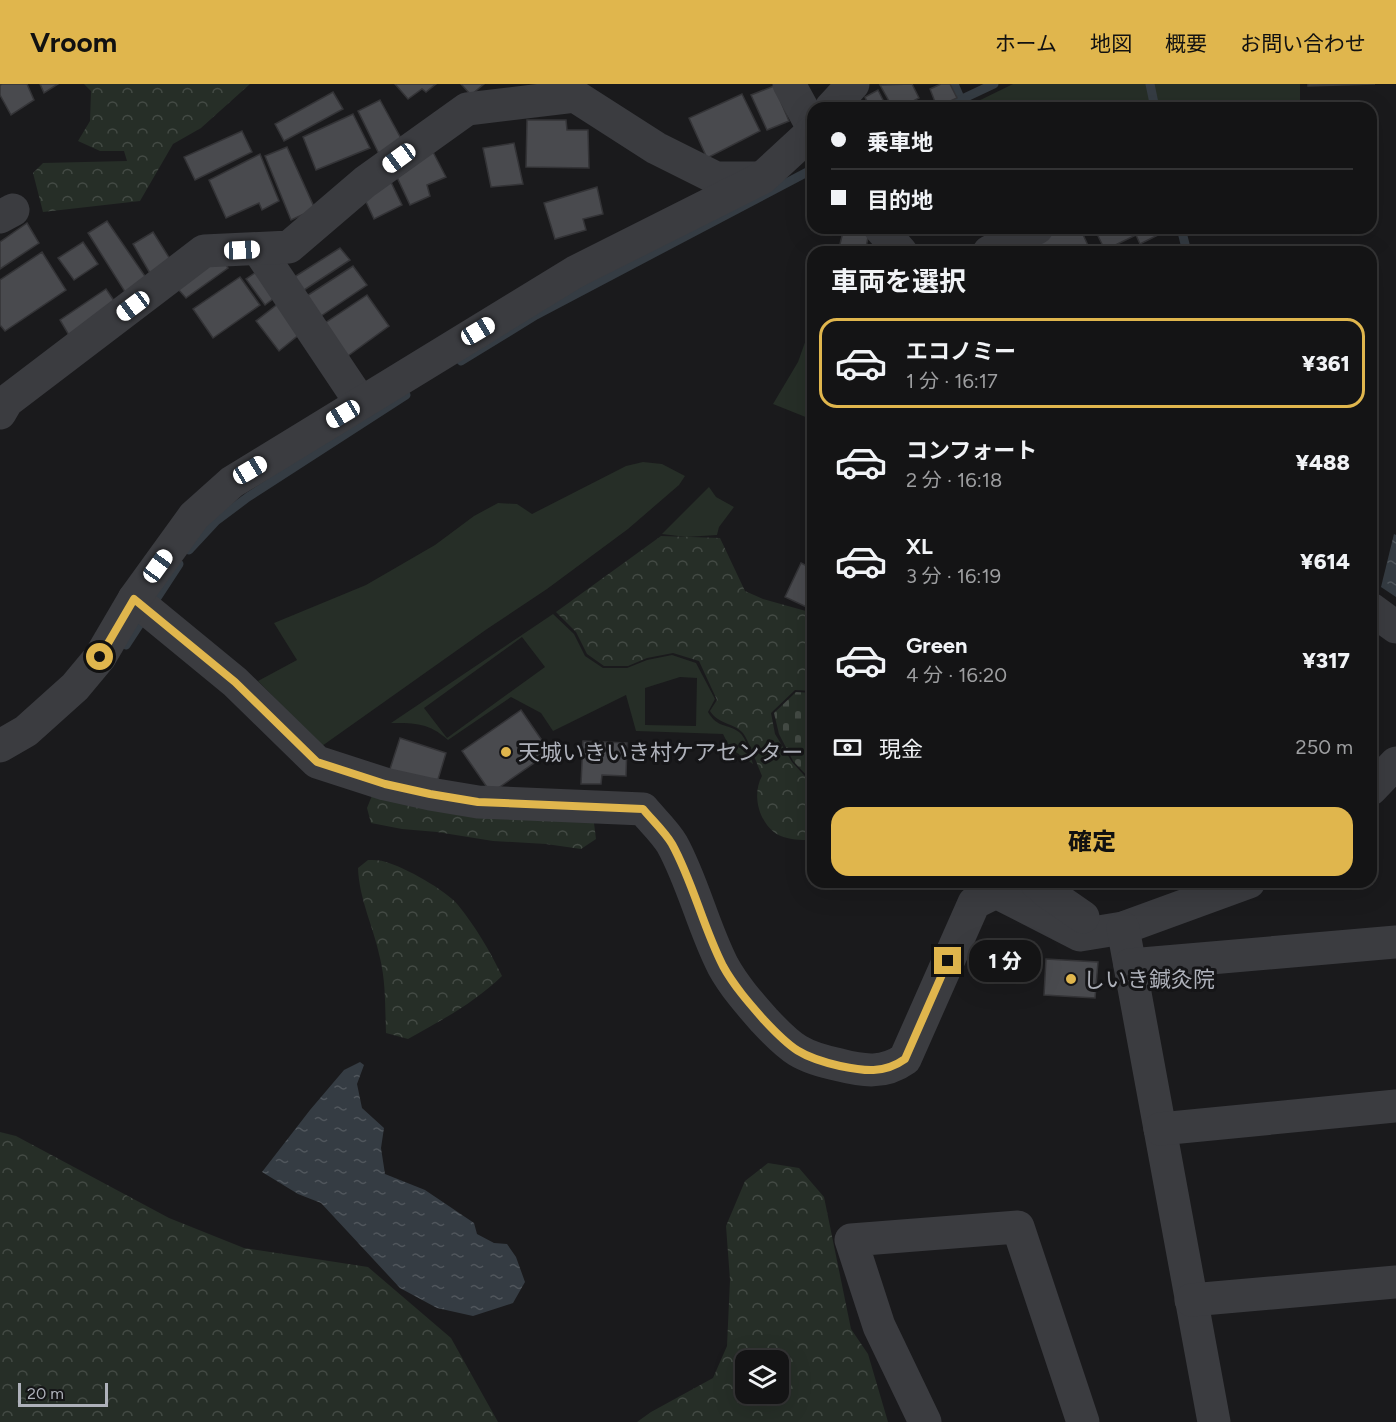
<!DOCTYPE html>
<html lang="ja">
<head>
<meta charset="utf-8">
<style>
  body { margin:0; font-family:Figtree,"Noto Sans JP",sans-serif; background:#1d1d1e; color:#f1f3f6; height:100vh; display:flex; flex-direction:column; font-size:22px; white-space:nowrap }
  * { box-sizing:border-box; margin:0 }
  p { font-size:20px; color:#9d9ea0 }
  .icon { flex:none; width:33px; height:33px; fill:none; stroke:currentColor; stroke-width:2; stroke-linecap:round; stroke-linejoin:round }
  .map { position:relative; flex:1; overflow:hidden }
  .side { position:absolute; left:807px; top:162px; width:570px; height:642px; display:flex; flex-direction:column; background:#141415; border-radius:18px; box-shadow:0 6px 24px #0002,0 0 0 2px #333334 }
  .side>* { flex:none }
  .top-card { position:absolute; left:807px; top:18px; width:570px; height:132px; border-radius:18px; box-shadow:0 6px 24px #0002,0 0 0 2px #333334; display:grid; align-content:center; height:132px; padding:0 24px; background:#141415 }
  .buttons { position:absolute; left:735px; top:1266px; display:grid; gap:12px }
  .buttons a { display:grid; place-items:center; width:54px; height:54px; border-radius:12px; background:#141415; box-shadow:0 6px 24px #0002,0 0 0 2px #333334; font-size:30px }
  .scale { position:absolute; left:18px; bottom:15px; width:90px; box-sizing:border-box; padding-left:6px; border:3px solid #aeb1ba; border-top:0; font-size:16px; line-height:21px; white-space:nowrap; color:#aeb1ba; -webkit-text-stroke:4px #151517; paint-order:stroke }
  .end { position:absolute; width:27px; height:27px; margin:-14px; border:8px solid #e0b64d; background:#111; box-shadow:0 0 0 3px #111 }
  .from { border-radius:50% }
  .bubble { position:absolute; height:42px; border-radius:18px; background:#141415; box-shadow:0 6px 24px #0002,0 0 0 2px #333334; font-size:20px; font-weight:800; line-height:42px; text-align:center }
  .car { position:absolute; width:18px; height:36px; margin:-18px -9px; border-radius:8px; box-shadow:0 0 4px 2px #0007; background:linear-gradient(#fff 24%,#345 0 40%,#fff 0 76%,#345 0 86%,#fff 0) }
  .top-card b { display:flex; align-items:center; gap:21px; height:57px; font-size:22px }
  .top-card b+b { border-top:2px solid #333334 }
  .top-card i { width:15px; height:15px; background:#f1f3f6 }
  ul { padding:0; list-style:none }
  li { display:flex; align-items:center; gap:18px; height:90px; margin:0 12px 9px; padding:0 12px; border:3px solid transparent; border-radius:18px }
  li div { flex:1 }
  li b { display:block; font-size:22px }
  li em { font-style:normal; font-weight:800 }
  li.active { border-color:#e0b64d }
  li>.icon { width:54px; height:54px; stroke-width:1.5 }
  h2 { padding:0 24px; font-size:27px; line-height:72px }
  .pay { display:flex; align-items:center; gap:15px; height:66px; padding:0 24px; font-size:22px }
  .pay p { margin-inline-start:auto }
  .button { display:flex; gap:12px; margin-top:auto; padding:12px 24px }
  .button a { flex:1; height:69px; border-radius:18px; background:#e0b64d; color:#111; font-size:24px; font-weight:800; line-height:69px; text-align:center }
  header { display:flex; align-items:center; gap:36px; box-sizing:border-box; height:84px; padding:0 30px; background:#e0b64d; color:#111 }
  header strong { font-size:28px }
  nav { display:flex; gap:33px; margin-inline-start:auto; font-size:21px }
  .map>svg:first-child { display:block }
  .grass { fill:#262e27; fill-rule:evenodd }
  .forest { fill:url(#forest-crowns); fill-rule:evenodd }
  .cemetery { fill:url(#cemetery-stones) }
  .water { fill:url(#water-ripples) }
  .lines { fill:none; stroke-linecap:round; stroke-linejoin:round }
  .stream { stroke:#353c43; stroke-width:9 }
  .building { fill:#494a4e; stroke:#343437; stroke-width:1.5 }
  .minor { stroke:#3b3c40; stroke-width:33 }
  .route { stroke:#e0b64d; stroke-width:8 }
  .poi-dot { fill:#e0b64d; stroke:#151517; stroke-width:2 }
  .labels { text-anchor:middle; stroke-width:6; stroke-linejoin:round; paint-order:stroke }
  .poi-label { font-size:22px; fill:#aeb1ba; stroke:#151517; text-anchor:start }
</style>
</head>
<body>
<header>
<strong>Vroom</strong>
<nav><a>ホーム</a><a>地図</a><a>概要</a><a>お問い合わせ</a></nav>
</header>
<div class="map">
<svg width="1396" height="1338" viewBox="0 0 1396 1338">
  <defs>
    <pattern id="forest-crowns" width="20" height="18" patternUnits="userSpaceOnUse" patternTransform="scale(1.5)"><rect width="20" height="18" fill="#262e27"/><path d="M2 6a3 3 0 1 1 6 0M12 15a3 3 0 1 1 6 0" fill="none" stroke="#434a44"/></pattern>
    <pattern id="cemetery-stones" width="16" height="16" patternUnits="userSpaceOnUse" patternTransform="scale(1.5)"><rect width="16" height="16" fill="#262e27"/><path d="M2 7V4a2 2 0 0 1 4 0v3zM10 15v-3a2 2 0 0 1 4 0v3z" fill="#434a44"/></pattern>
    <pattern id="water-ripples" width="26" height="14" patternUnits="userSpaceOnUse" patternTransform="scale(1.5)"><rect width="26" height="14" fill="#353c43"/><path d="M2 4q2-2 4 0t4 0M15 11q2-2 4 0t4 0" fill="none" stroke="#50565c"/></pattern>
  </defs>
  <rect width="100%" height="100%" fill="#1a1a1c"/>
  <g class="grass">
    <polygon points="1013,0 1300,0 1300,21 1291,24 964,24"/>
    <polygon points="813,236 813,336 773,320 798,278"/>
    <polygon points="643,378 662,380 685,392 679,401 628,445 547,505 487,545 322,662 258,597 297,576 274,539 366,501 435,461 474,432 498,419 517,420 532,430 626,382"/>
    <polygon points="709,403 716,413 734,423 719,443 717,451 686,453 662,450"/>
    <path d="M553,530l21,20 11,22 18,12h24l20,-8 25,-5 24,8 19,36 -7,13c10,17 19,11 31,20 8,6 11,23 14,32l-23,-16 -7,-14 -87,-3 -10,-36 -73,36 -12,-18 -30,-16 -63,43c-19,-17 -32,-17 -57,-17zM522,553l23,30 -98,71 -23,-30zM680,593l17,1 -1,48 -51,-1v-37z"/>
  </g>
  <g class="forest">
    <polygon points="84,0 250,0 201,44 173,60 140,117 43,128 33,89 43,79 127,77 124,67 100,67 78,57 90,37 91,7"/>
    <path d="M661,452l59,2 25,53 18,8 50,14v78l-18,-1 -24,23 4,21 17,28 21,23v55c-12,0 -28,0 -38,-7 -17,-13 -23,-39 -13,-57 -4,-9 -14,-38 -20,-44 -9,-9 -24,-8 -32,-21l7,-11 -18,-39 -26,-8 -26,5 -19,8h-24l-17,-12 -11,-22 -20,-20z"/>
    <polygon points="373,709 594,739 596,755 581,765 546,760 493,757 437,748 402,745 371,739 367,724"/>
    <path d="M368,776c6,0 12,0 18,2 18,5 60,28 72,43 17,21 32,46 44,71 -28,27 -60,44 -94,63l-22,-6c-1,-25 0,-50 -6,-75 -6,-30 -21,-59 -22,-90z"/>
    <polygon points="0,1048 16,1052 169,1134 244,1164 368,1183 451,1254 498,1338 0,1338"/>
    <path d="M768,1079l31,5 25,29 27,132 17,25 20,68h-251l14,-10 62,-34 14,-32 3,-66 -4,-54 19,-45zM746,1276h32v34h-32z"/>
  </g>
  <polygon class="cemetery" points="796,608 813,609 813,698 793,677 779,650 774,629"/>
  <g class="water">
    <polygon points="1394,450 1396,451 1396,513 1381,503"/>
    <polygon points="360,978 364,981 357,1000 362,1024 384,1044 381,1064 385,1090 425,1106 474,1139 477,1150 494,1159 507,1160 516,1173 525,1198 513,1219 473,1232 437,1224 400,1204 321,1119 298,1110 262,1088 310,1026 344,986"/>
  </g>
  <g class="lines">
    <g class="stream">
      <polyline points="954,0 961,16"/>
      <polyline points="1150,0 1155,24"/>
      <polyline points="943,24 994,0"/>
      <polyline points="1181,144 1187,168"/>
      <polyline points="461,277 536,231 813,85"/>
      <polyline points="189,466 216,437 248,413 406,311"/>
      <polyline points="126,561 179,480"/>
    </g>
  </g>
  <g class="building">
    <polygon points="2,0 27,0 34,16 11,31 0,11 0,1"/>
    <polygon points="40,0 58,0 44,9"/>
    <polygon points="395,0 436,0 426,8 422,5 408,15"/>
    <polygon points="461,0 484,0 471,11"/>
    <polygon points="912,0 919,14 900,24 893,24 880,1"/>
    <polygon points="941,0 950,0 957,14 937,23 930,5"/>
    <polygon points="1308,0 1375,0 1308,2"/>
    <polygon points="774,2 789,37 767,46 751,11"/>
    <polygon points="878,6 887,24 870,24 865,13"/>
    <polygon points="333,8 343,25 284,57 275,40"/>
    <polygon points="742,10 760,47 707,74 689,34"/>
    <polygon points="380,16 403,58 380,72 358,27"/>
    <polygon points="353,30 370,64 316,86 303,53"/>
    <polygon points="527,36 566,36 567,46 588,46 589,84 526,83"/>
    <polygon points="242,47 252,68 195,96 184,73"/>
    <polygon points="514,59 523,100 491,103 483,64"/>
    <polygon points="287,63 315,125 291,136 265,72"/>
    <polygon points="433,68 446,93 427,101 430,112 410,121 395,89"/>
    <polygon points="260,70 279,117 262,126 259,119 226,134 209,96"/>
    <polygon points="389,94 402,121 374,135 361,107"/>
    <polygon points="597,103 603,130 583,135 586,146 555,155 544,119"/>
    <polygon points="107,137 147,195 127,211 88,149"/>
    <polygon points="27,139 39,159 0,185 0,158"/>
    <polygon points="844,144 870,144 865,168 838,168"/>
    <polygon points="1058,144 1080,144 1091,168 1039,168 1033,155"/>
    <polygon points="1094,144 1172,144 1140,160 1136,151 1105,166"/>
    <polygon points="153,148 170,175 151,191 133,160"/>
    <polygon points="83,158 98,180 74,196 58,174"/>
    <polygon points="340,164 350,176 298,210 288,197"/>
    <polygon points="42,168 66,206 5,247 0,241 0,196"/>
    <polygon points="221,173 228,184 186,214 177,204"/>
    <polygon points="353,182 367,201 315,236 302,215"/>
    <polygon points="259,186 278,211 265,221 246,195"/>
    <polygon points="240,193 260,221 213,254 193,225"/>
    <polygon points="106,205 117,221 70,253 60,236"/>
    <polygon points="367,211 389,242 345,274 322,241"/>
    <polygon points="279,219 301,249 279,267 256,237"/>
    <polygon points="801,479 811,484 813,479 813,526 785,513"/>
    <polygon points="521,626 550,668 491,709 462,667"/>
    <polygon points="400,654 446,669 436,702 389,688"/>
    <polygon points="583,657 627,659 626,692 602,691 601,700 581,700"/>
    <polygon points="1046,875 1098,878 1095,914 1044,911"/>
  </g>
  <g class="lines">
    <g class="minor">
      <polyline points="789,0 813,44"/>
      <polyline points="831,24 853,0"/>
      <polyline points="0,133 13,126"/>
      <polyline points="880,144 901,168"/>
      <polyline points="258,165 361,319"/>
      <polyline points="989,168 1037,144"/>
      <polyline points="0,329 7,317 204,167 289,163 365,98 467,25 575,12 656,64 716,94 757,94"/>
      <path d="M134,515l101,83 82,80 68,22 45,10 48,8 165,7c9,11 22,23 29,35 21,38 31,83 51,122 11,20 26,37 41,54 27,29 37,37 76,45 23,6 44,9 65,-6l69,-156 22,-11 84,43 43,-7 126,-46"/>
      <polyline points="1371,525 1396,543"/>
      <polyline points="0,662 26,647 75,603 100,573 134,515 194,432 232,398 575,188 762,94 813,47"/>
      <polyline points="1371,705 1396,679"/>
      <polyline points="1036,798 1047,808 1083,833"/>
      <polyline points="1123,844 1214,1338"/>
      <polyline points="1130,881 1396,858"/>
      <polyline points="1160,1045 1396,1022"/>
      <polyline points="1191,1216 1396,1198"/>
      <polyline points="925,1338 879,1242 851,1156 1018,1143 1083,1338"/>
    </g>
  </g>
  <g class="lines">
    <path class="route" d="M100,573l34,-58 101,83 82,80 68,22 45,10 48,8 165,7c9,11 22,23 29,35 21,38 31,83 51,122 11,20 26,37 41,54 27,29 37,37 76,46 24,5 44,8 65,-7l43,-98"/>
  </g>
  <g class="poi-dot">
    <circle cx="506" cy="668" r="6"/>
    <circle cx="1071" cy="895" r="6"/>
  </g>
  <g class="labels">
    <g class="poi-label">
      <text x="518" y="676">天城いきいき村ケアセンター</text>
      <text x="1083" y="903">しいき鍼灸院</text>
    </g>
  </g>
</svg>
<div class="buttons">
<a><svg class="icon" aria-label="layers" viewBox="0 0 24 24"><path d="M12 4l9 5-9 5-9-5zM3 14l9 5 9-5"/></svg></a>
</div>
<div class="scale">20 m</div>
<i class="end from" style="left:100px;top:573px"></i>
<i class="end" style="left:948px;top:877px"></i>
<div class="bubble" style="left:969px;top:856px;width:72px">1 分</div>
<i class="car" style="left:399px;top:74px;rotate:234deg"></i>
<i class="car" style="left:242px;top:166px;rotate:87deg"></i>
<i class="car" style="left:133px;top:222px;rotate:233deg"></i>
<i class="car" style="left:478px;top:247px;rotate:59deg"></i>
<i class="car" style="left:343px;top:330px;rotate:239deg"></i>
<i class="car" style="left:250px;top:386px;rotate:59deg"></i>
<i class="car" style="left:158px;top:482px;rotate:36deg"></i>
<div class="top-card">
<b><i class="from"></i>乗車地</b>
<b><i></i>目的地</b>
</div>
<section class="side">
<h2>車両を選択</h2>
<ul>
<li class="active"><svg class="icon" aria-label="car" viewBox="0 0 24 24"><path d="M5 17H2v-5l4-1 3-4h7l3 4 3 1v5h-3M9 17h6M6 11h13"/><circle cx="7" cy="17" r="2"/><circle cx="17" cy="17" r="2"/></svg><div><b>エコノミー</b><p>1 分 · 16:17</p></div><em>¥361</em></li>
<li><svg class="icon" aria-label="car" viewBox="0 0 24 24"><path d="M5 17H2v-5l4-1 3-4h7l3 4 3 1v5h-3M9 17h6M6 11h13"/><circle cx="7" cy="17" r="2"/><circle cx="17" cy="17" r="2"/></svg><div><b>コンフォート</b><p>2 分 · 16:18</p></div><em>¥488</em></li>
<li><svg class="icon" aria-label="car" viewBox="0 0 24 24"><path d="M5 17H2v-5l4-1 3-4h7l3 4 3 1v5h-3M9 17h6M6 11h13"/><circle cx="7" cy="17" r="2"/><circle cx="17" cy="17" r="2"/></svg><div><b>XL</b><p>3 分 · 16:19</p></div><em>¥614</em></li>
<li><svg class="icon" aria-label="car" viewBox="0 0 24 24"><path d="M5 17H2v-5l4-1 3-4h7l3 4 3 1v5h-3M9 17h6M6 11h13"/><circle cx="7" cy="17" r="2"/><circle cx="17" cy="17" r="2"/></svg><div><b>Green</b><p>4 分 · 16:20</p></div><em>¥317</em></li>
</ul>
<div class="pay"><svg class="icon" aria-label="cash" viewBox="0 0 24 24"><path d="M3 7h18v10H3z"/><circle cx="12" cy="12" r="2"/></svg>現金<p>250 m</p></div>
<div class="button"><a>確定</a></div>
</section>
</div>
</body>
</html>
